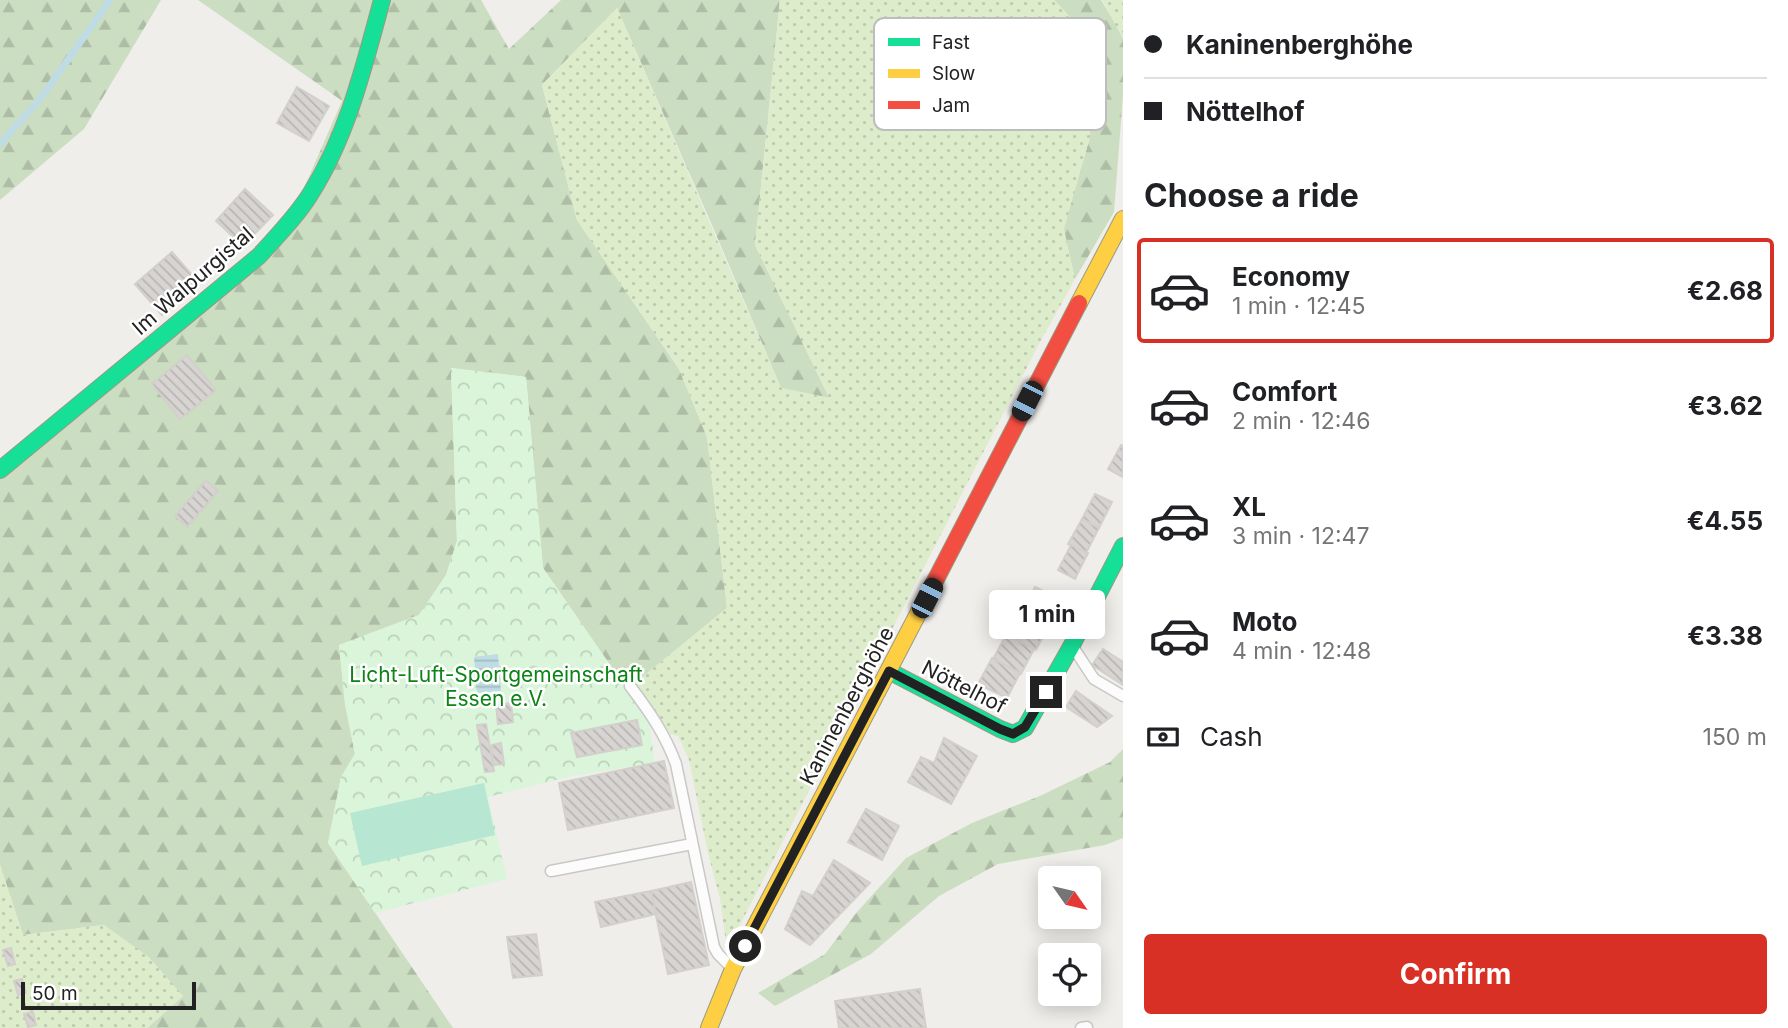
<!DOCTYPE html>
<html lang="en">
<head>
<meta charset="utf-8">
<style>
  body { margin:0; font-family:Inter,sans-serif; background:#f2f2f2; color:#202124; height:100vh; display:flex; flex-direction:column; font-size:26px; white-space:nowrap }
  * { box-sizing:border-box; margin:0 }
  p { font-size:23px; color:#757577 }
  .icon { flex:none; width:38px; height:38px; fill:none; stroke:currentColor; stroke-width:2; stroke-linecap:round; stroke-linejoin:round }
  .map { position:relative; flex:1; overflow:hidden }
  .drawer { display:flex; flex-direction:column; background:#fff; width:665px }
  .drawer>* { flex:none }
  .top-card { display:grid; align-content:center; height:154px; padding:0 21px; background:#fff }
  .needle { width:46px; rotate:124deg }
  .tools { position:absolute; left:1038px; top:866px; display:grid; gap:14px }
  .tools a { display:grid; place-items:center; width:63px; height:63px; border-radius:7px; background:#fff; box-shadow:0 4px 18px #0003; font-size:35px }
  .scale { position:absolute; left:21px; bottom:18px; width:175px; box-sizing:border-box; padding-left:7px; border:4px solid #222; border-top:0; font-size:19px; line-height:24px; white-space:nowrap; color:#222; -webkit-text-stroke:5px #fff; paint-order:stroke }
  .end { position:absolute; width:32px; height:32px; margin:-16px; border:9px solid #222; background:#fff; box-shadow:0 0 0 4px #fff }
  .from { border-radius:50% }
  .bubble { position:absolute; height:49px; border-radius:7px; background:#fff; box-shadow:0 4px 18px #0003; font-size:23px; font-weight:700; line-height:49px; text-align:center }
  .car { position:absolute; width:21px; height:42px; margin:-21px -10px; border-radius:9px; box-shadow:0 0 5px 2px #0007; background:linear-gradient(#222 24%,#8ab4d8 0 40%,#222 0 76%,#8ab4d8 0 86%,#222 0) }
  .top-card b { display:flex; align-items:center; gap:24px; height:66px; font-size:26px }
  .top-card b+b { border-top:2px solid #e0e0e0 }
  .top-card i { width:18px; height:18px; background:#202124 }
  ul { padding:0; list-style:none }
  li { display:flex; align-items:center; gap:21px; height:105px; margin:0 14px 10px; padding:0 7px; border:4px solid transparent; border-radius:7px }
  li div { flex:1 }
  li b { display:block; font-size:26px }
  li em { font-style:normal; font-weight:700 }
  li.active { border-color:#d93025 }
  li>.icon { width:63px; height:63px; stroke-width:1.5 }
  h2 { padding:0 21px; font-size:32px; line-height:84px }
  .pay { display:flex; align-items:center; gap:18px; height:77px; padding:0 21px; font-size:26px }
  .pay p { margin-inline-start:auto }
  .button { display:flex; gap:14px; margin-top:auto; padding:14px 21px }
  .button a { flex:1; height:80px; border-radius:7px; background:#d93025; color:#fff; font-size:28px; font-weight:700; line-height:80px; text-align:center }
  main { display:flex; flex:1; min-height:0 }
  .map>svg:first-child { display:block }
  .forest { fill:url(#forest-firs) }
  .park { fill:url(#park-crowns) }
  .garden { fill:url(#garden-dots) }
  .pitch { fill:#b7e6d2 }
  .water { fill:url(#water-rules) }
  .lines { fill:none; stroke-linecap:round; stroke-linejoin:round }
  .stream { stroke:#bfdbe3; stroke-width:7 }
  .building { fill:url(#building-back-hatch); stroke:#d3d0cc; stroke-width:2 }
  .lane-casing { stroke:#c9c8c7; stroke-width:13 }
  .fast-casing { stroke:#999a82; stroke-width:18 }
  .slow-casing { stroke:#999a82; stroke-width:18 }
  .jam-casing { stroke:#999a82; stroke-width:18 }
  .lane { stroke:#fdfcfc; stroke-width:10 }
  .fast { stroke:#16e098; stroke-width:16 }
  .slow { stroke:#ffcf43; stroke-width:16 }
  .jam { stroke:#f24e42; stroke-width:16 }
  .route { stroke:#222; stroke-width:9 }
  .labels { text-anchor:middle; stroke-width:5; stroke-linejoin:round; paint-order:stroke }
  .street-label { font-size:21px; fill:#222; stroke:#fff }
  .park-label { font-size:21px; fill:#0c8416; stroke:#fff }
  .key { fill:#fff; stroke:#bdbdbd; stroke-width:2 }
  .key-label { font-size:19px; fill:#222 }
</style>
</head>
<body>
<main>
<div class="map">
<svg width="1123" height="1028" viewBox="0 0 1123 1028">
  <defs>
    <pattern id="forest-firs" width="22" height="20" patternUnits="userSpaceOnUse" patternTransform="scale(1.75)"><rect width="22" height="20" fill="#cbdec1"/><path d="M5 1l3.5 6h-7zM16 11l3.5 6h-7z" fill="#aebea6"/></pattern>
    <pattern id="park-crowns" width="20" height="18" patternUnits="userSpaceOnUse" patternTransform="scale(1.75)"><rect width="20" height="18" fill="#daf5da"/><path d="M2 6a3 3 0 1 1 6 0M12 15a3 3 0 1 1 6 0" fill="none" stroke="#bbd2bb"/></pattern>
    <pattern id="garden-dots" width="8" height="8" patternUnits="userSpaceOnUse" patternTransform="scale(1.75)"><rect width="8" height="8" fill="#ddeccb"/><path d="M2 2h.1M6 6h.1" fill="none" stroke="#bdcaae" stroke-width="1.8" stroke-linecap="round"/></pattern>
    <pattern id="water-rules" width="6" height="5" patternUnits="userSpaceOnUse" patternTransform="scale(1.75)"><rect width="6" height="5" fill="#bfdbe3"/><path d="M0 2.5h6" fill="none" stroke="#a4bcc2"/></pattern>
    <pattern id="building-back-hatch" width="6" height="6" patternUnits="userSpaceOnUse" patternTransform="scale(1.75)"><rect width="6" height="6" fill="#d7d4d2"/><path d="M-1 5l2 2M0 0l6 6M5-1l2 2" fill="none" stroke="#b8b6b4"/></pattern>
  </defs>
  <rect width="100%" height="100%" fill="#f0eeeb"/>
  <g class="forest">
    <polygon points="0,0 161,0 84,129 0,200"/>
    <polygon points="198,0 378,0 348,105"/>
    <polygon points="386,0 481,0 509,49 561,0 780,0 755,245 830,398 781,388 712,225 617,8 542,85 577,220 679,369 707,437 727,608 634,684 626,688 543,568 526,377 451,368 457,541 446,575 419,615 339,645 345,704 355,754 341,777 328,843 453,1028 147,1028 183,996 104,925 23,935 0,865 0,476 287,227"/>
    <polygon points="1054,0 1101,0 1123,36 1123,95 1114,212 1075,279 1063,229 1090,137 1073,20"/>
    <polygon points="1123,749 1123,838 1105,845 998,864 939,896 871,954 775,1006 758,993 825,954 857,912 906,858 972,823 1042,795 1110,762"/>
  </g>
  <polygon class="park" points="451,368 526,377 543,568 626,688 648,716 655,763 572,776 488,797 507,879 375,913 328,843 341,777 355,754 345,704 339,645 419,615 446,575 457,541"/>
  <g class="garden">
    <polygon points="780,0 1054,0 1073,20 1091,80 1090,137 1064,229 1075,279 1039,344 727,950 720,899 708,853 689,760 678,736 670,734 634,684 727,608 707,437 679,369 577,220 542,85 617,8 781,388 829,398 755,245"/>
    <polygon points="1102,0 1123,0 1123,39"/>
    <polygon points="0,865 23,935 104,925 149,957 183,996 147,1028 0,1028"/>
  </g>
  <polygon class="pitch" points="484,783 495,835 362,866 350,813"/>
  <polygon class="water" points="498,654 501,691 477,693 474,657"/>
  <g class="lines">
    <polyline class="stream" points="0,144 41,98 110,0"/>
  </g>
  <g class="building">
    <polygon points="297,87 329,106 309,141 277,123"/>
    <polygon points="245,189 273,215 243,246 216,221"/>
    <polygon points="172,252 199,283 162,315 135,284"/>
    <polygon points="187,355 216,390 180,419 152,384"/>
    <polygon points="1121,445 1123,446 1123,477 1108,469"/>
    <polygon points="206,480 218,491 187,527 175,516"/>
    <polygon points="1095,494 1112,502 1099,528 1082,519"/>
    <polygon points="1082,519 1099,528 1086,553 1068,544"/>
    <polygon points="1071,545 1088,553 1075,579 1058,570"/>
    <polygon points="1035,587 1064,601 1051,627 1022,612"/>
    <polygon points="1021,610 1049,625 1036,650 1008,635"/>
    <polygon points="1006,635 1034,649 1021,674 993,659"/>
    <polygon points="1103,649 1123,662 1123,685 1092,665"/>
    <polygon points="992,658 1020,673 1007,698 978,684"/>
    <polygon points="1076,691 1112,716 1097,727 1066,707"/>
    <polygon points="511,703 513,722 498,724 496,705"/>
    <polygon points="637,720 642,745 577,757 571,733"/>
    <polygon points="486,724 494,771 485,772 477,725"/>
    <polygon points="944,738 977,756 951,804 908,782 921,757 934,763"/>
    <polygon points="501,743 504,764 493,765 492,745"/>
    <polygon points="664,761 674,808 568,830 559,783"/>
    <polygon points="866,809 899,826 882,860 848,842"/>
    <polygon points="834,860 870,883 810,945 785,929 802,891 813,896"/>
    <polygon points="691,882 709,965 668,974 651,891"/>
    <polygon points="651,891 656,914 601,927 595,902"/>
    <polygon points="536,934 542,975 513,978 507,937"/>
    <polygon points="11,948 15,964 8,966 3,950"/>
    <polygon points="22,979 26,993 18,995 14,981"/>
    <polygon points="920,989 926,1028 839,1028 835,1001"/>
    <polygon points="33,1012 36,1025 28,1027 24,1014"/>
  </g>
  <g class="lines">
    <defs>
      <g id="lane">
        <polyline points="1073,647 1094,679 1123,696"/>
        <path d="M630,686c19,25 35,48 46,78l38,183 4,7 13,13"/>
        <polyline points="551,871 692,844"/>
        <polyline points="1081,1028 1087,1027"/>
      </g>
      <g id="fast">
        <path d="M0,470l259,-214c18,-20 38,-40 52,-63 37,-59 53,-127 71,-193"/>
        <polyline points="889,671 1000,729 1013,734 1025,728 1072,645 1123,546"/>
      </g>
      <g id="slow">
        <polyline points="1079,303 1123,219"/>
        <polyline points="709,1028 733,969 934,583"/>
      </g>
      <polyline id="jam" points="934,583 1079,303"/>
    </defs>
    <use href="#lane" class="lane-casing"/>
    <use href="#fast" class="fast-casing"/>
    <use href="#slow" class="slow-casing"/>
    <use href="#jam" class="jam-casing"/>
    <use href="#lane" class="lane"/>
    <use href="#fast" class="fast"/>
    <use href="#slow" class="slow"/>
    <use href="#jam" class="jam"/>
  </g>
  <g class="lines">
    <polyline class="route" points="745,946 889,671 1000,729 1013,734 1025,727 1046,692"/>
  </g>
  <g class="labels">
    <g class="street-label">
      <text transform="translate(193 281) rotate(-41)" y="7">Im Walpurgistal</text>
      <text transform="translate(964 687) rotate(27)" y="7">Nöttelhof</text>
      <text transform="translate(847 706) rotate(-62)" y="7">Kaninenberghöhe</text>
    </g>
    <g class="park-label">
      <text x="496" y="682">Licht-Luft-Sportgemeinschaft<tspan x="496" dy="24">Essen e.V.</tspan></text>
    </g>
  </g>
  <rect x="874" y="18" width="232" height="112" rx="10" class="key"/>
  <rect x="888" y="38" width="32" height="8" fill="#16e098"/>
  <rect x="888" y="69" width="32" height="9" fill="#ffcf43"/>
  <rect x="888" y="101" width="32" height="8" fill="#f24e42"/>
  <g class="key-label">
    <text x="932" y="49">Fast</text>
    <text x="932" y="80">Slow</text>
    <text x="932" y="112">Jam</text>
  </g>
</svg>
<div class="tools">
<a><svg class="needle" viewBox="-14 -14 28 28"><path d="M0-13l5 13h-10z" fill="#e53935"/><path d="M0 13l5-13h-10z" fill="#757577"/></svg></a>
<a><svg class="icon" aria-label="locate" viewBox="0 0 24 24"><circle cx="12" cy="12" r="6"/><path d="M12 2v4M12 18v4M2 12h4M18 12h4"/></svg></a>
</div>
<div class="scale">50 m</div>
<i class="end from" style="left:745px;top:946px"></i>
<i class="end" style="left:1046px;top:692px"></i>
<div class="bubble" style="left:989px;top:590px;width:116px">1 min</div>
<i class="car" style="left:1027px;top:401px;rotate:207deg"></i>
<i class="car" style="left:927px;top:598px;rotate:27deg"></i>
</div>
<section class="drawer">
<div class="top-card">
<b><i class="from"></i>Kaninenberghöhe</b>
<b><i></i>Nöttelhof</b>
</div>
<h2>Choose a ride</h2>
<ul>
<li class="active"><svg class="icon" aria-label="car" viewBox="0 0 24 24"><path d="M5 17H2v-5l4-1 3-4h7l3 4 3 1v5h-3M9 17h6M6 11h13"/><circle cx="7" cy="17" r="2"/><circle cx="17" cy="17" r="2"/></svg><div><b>Economy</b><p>1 min · 12:45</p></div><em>€2.68</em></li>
<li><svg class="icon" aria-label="car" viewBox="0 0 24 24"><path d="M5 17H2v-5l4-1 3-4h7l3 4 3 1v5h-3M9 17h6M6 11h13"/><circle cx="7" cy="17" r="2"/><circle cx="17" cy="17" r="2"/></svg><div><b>Comfort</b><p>2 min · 12:46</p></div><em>€3.62</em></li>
<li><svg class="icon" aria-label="car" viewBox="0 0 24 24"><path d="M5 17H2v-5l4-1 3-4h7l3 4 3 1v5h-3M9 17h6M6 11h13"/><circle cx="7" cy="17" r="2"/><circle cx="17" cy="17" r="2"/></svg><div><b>XL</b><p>3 min · 12:47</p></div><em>€4.55</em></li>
<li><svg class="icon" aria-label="car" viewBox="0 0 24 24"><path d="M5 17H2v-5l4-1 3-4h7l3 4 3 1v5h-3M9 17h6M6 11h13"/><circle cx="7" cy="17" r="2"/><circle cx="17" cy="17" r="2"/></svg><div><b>Moto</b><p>4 min · 12:48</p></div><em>€3.38</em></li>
</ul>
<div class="pay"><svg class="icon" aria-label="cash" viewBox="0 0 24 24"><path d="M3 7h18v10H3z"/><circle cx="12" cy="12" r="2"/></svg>Cash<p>150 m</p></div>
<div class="button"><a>Confirm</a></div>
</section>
</main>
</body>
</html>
